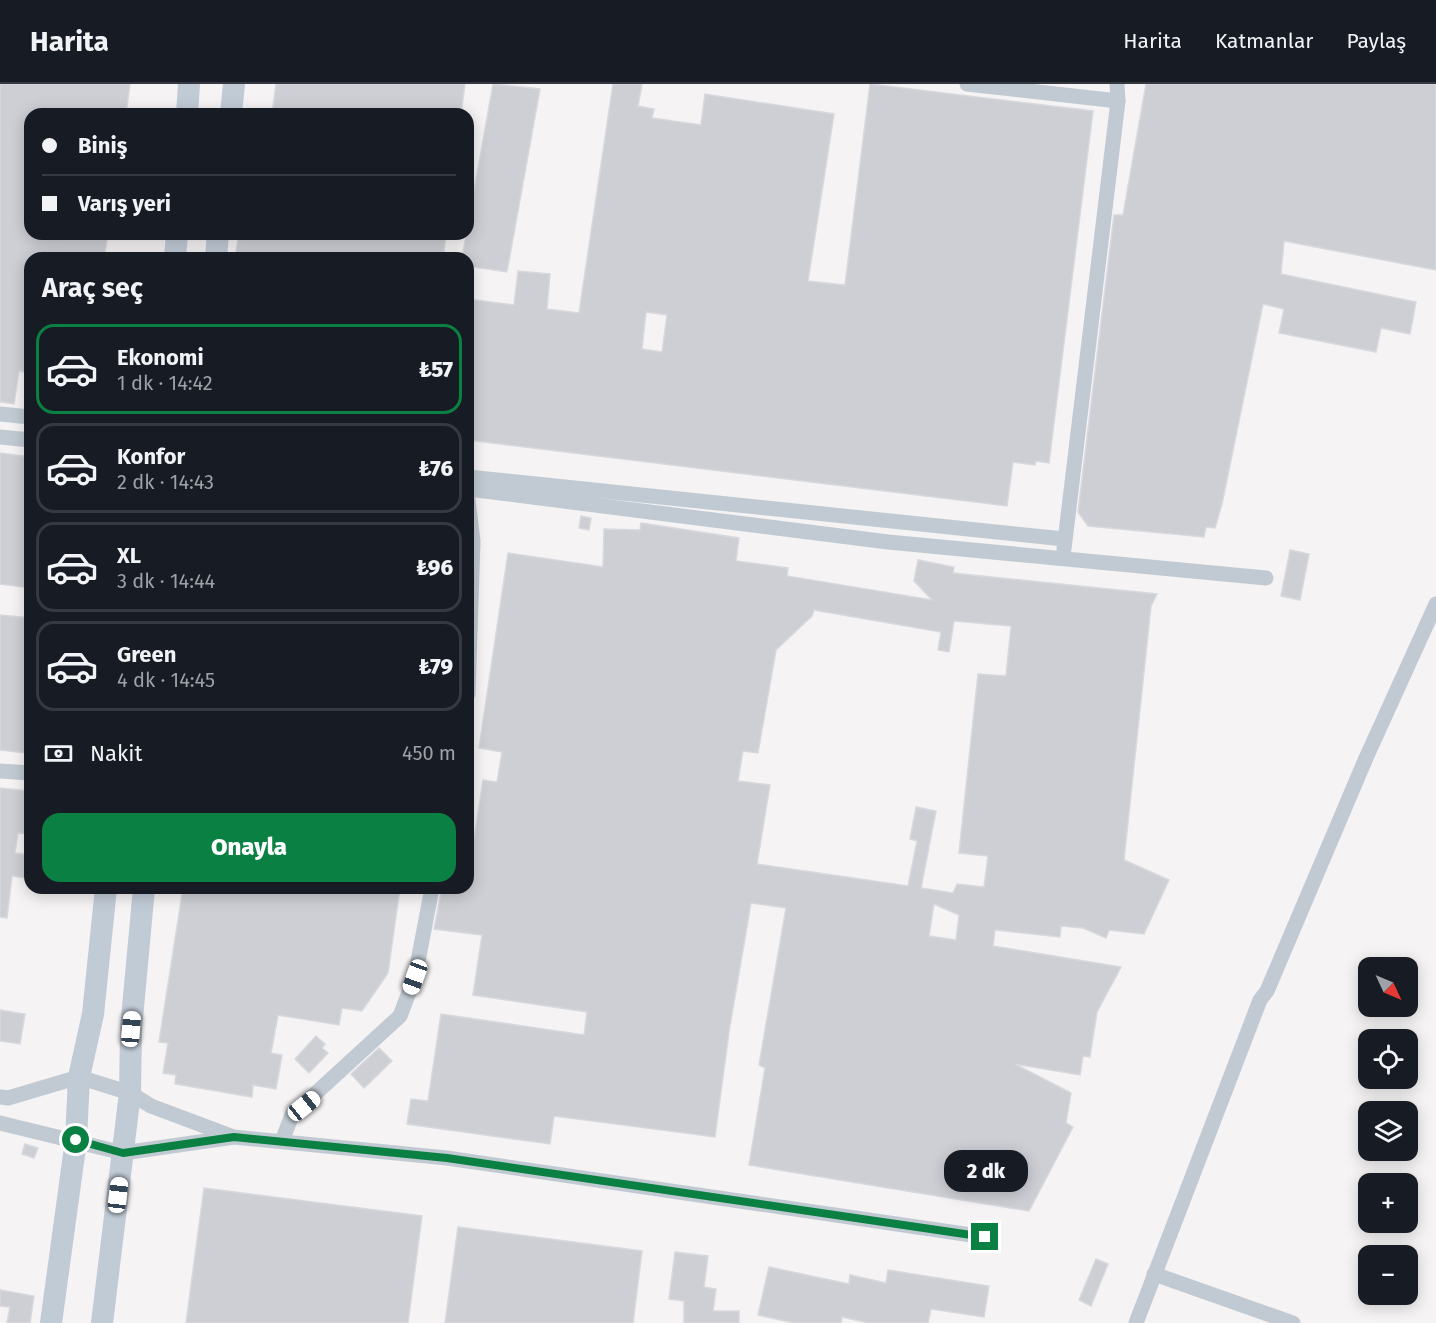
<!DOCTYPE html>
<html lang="tr">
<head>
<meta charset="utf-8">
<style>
  body { margin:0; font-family:"Fira Sans",sans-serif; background:#242831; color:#f1f3f6; height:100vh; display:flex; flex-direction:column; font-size:22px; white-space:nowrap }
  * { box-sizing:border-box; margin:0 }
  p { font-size:20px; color:#9ea1a6 }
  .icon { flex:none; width:33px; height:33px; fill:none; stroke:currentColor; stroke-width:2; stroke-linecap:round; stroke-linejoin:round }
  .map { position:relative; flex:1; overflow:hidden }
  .sheet { position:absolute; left:24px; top:168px; width:450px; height:642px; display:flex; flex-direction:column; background:#171b24; border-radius:18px; box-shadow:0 3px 15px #0003 }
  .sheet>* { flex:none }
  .hud { position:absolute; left:24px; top:24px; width:450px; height:132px; border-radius:18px; box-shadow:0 3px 15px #0003; display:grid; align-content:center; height:132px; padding:0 18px; background:#171b24 }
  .needle { width:39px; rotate:134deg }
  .controls { position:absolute; left:1358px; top:873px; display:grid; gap:12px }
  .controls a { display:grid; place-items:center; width:60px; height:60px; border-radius:12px; background:#171b24; box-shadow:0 3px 15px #0003; font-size:30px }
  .end { position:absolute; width:27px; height:27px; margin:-14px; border:8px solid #0b8043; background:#fff; box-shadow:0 0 0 3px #fff }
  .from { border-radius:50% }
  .bubble { position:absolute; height:42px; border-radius:18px; background:#171b24; box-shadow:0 3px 15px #0003; font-size:20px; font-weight:800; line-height:42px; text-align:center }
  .car { position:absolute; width:18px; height:36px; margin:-18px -9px; border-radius:8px; box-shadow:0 0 4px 2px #0007; background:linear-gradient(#fff 24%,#345 0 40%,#fff 0 76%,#345 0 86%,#fff 0) }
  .hud b { display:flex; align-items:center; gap:21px; height:57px; font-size:22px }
  .hud b+b { border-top:2px solid #363941 }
  .hud i { width:15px; height:15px; background:#f1f3f6 }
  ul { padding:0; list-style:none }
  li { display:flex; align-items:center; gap:18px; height:90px; margin:0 12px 9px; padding:0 6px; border:3px solid #363941; border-radius:18px }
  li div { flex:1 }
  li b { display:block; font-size:22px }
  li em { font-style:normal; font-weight:800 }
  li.active { border-color:#0b8043 }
  li>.icon { width:54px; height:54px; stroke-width:1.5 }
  h2 { padding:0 18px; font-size:27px; line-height:72px }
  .pay { display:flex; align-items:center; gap:15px; height:66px; padding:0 18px; font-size:22px }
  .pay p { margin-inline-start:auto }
  .button { display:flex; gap:12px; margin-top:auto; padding:12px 18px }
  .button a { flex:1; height:69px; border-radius:18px; background:#0b8043; color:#fff; font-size:24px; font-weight:800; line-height:69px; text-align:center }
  header { display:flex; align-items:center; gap:36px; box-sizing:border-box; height:84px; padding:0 30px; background:#171b24; border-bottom:2px solid #363941 }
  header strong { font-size:28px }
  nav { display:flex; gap:33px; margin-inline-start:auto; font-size:21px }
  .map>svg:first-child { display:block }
  .building { fill:#cdcfd5; stroke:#d7d9de; stroke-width:1.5; fill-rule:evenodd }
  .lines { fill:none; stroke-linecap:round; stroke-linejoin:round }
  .street { stroke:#c1cad2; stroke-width:15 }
  .secondary { stroke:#c1cbd6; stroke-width:22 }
  .route { stroke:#0b8043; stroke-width:8 }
</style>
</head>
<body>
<header>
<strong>Harita</strong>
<nav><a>Harita</a><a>Katmanlar</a><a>Paylaş</a></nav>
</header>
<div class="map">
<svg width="1436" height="1239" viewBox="0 0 1436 1239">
  <rect width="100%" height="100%" fill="#f5f3f3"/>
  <g class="building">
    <polygon points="0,0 130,0 126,30 30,30 30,150 108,150 104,174 30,174 30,289 19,287 14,320 0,318"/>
    <polygon points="276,0 465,0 461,30 272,30"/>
    <polygon points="493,0 540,5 507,188 468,182 468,174 462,174"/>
    <path d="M613,0h29l-4,22 16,3 -2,9 49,7 4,-31 129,20 -26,167 37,4 25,-201 223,27 -44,352 -13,-2 -1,4 -22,-3 -6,44 -539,-66v-141l46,6 4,-34 32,3 -3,35 32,4zM646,228l21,3 -5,37 -20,-3z"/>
    <polygon points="1146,0 1436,0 1436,186 1284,157 1281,190 1416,218 1410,250 1381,244 1376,268 1279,249 1284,225 1263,220 1222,420 1215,444 1206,443 1204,453 1088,442 1078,428 1114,131 1123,131"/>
    <polygon points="250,150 446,150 443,174 235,174 238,155 246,156"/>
    <polygon points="0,369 30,373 30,504 0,500"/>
    <polygon points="581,432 591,434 589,446 579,444"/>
    <path d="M641,439l98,15 -3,23 52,7 -1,8 145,24 -18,-19 4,-21 36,7 -1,6 204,21 -6,12 -27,254 45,20 -25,54 -35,-4 -3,8 -23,-10 -22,-2 -1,11 -65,-7 -2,16 128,21 -24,45 -7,45 -7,-1 -3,19 -65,-11 56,29 -5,30 7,4 -44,84 -280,-46 16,-97 -6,-3 27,-157 -35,-5 -22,129 -14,105 -161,-21 -4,28 -143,-20 4,-25 17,2 13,-87 143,21 3,-23 -114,-17 9,-60 -48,-6 8,-41h26v-49l6,1 9,-60 14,2 5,-30 -23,-4 29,-195 95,14 1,-38 36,1zM814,526l127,22 -3,18 11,2 5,-31 57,5 -5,50 -28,-2 -19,179 29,3 -4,31 -27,-3 -4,9 -32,-5 15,-77 -20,-4 -6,32 7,2 -9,45 -151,-22 13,-79 -32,-4 5,-30 15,2 18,-103 36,-34zM934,820l25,11 -3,25 -27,-4z"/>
    <polygon points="1290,466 1309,470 1300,516 1281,512"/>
    <polygon points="0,531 30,534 30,629 25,669 0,666"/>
    <polygon points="0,704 30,707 30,750 18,749 15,769 29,771 26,794 12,792 7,834 0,833"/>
    <polygon points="183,804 400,804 388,889 362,927 342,924 339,941 278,931 271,969 282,971 276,1005 253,1001 252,1013 175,1000 176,991 163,989 168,959 159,958"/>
    <polygon points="0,926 25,930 20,960 0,957"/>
    <polygon points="316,952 325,960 322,964 328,969 309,989 295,975"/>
    <polygon points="379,964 392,977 364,1004 351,990"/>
    <polygon points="25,1060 38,1064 34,1074 22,1070"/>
    <polygon points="204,1104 422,1132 408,1239 186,1239"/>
    <polygon points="458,1143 642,1167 633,1239 445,1239"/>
    <polygon points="675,1168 708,1172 704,1203 716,1205 713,1227 739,1227 739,1239 684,1239 684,1217 669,1215"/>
    <polygon points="1096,1175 1108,1180 1091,1222 1079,1216"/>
    <polygon points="769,1183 849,1200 850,1191 886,1199 888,1186 989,1202 984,1233 931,1225 928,1239 869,1239 842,1233 841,1239 794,1239 758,1231"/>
    <polygon points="0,1206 34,1212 30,1239 7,1239 10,1223 0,1222"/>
  </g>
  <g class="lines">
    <g class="street">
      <polyline points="967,0 1118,17"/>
      <polyline points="0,330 30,333"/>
      <polyline points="0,353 30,356"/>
      <polyline points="468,393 1064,455"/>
      <polyline points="468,405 888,458 1266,494"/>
      <polyline points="468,416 473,457 468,610"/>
      <polyline points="1064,465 1118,17 1117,0"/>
      <polyline points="0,687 30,689"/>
      <polyline points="0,1013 8,1014 79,993 130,1009 151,1022 231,1052"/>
      <polyline points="0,1039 123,1069 234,1053 447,1074 985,1153"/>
      <polyline points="282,1057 292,1031 400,932 415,893 432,804"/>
      <polyline points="1154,1190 1293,1239"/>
      <polyline points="1136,1239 1260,916 1267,907 1366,674 1436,520"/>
    </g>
    <g class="secondary">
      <polyline points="187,30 189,0"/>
      <polyline points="231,30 234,0"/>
      <polyline points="175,174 177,150"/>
      <polyline points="216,174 218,150"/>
      <polyline points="51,1239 76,1056 79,993 93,930 106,804"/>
      <polyline points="102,1239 130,1009 131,945 144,804"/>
    </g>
  </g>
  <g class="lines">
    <polyline class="route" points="76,1056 123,1069 234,1053 447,1074 985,1153"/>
  </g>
</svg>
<div class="controls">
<a><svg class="needle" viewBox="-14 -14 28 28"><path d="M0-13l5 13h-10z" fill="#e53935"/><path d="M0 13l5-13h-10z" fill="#9ea1a6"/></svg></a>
<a><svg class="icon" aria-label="locate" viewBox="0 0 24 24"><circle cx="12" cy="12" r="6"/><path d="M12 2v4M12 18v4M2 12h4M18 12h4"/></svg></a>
<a><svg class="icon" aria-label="layers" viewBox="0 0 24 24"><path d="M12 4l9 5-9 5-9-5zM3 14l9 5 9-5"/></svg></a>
<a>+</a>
<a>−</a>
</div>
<i class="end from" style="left:76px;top:1056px"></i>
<i class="end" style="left:985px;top:1153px"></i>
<div class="bubble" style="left:944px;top:1066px;width:84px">2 dk</div>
<i class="car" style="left:415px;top:893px;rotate:200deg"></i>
<i class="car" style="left:131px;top:945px;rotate:5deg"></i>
<i class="car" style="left:304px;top:1022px;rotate:51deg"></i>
<i class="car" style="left:118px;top:1111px;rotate:7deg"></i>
<div class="hud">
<b><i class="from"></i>Biniş</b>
<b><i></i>Varış yeri</b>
</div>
<section class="sheet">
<h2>Araç seç</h2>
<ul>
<li class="active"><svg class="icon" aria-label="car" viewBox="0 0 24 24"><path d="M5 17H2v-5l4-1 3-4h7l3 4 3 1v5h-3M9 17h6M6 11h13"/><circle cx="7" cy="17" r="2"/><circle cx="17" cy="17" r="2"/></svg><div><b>Ekonomi</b><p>1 dk · 14:42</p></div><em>₺57</em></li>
<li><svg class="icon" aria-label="car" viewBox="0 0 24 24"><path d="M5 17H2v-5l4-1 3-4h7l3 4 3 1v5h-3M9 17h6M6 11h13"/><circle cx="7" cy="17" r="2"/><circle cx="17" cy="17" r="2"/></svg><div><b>Konfor</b><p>2 dk · 14:43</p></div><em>₺76</em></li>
<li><svg class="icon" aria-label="car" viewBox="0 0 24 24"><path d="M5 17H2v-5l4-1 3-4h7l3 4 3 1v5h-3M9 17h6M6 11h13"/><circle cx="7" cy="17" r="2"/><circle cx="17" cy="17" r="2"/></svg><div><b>XL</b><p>3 dk · 14:44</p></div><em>₺96</em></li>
<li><svg class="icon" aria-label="car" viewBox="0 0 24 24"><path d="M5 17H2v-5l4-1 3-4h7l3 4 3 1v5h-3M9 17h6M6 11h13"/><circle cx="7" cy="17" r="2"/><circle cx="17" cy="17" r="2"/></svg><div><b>Green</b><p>4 dk · 14:45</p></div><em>₺79</em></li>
</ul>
<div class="pay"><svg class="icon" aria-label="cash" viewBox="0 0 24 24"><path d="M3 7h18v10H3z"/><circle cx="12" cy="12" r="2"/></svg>Nakit<p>450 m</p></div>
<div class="button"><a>Onayla</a></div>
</section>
</div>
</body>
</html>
